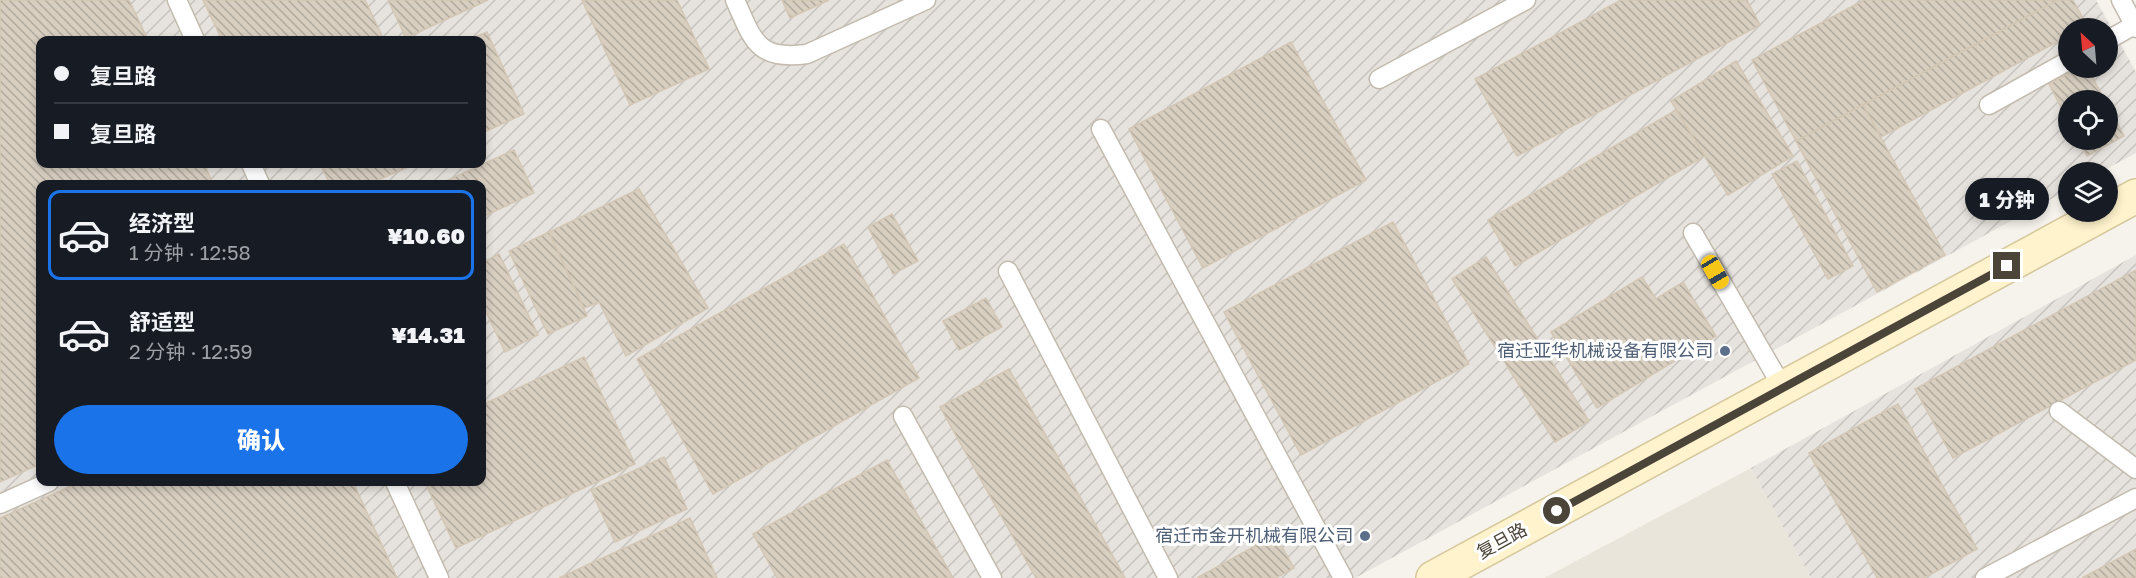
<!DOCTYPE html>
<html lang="zh">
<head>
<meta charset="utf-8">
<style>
  body { margin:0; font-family:"Golos Text","Noto Sans SC",sans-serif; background:#20242c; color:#f1f3f6; height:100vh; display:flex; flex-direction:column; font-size:22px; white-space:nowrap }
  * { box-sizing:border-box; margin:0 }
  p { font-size:20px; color:#9ea1a6 }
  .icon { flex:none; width:33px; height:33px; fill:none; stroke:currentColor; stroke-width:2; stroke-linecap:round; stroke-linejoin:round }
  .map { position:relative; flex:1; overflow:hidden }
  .panel { position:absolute; left:36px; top:180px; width:450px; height:306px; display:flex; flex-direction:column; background:#171b24; border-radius:12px; box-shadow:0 3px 9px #0003 }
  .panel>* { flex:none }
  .top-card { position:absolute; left:36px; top:36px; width:450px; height:132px; border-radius:12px; box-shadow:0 3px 9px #0003; display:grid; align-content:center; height:132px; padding:0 18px; background:#171b24 }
  .needle { width:39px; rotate:334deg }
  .controls { position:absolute; left:2058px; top:18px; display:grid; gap:12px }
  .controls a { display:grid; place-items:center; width:60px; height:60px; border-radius:50%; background:#171b24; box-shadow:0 3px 9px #0003; font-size:30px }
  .end { position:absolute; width:27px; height:27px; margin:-14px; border:8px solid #4b4439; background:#fff; box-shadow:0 0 0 3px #fff }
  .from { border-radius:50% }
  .bubble { position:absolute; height:42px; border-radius:21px; background:#171b24; box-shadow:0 3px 9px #0003; font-size:20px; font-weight:800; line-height:42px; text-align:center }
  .car { position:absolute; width:18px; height:36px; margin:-18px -9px; border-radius:8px; box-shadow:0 0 4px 2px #0007; background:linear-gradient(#f5c518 24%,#345 0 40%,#f5c518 0 76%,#345 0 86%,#f5c518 0) }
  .top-card b { display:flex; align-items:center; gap:21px; height:57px; font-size:22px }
  .top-card b+b { border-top:2px solid #363941 }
  .top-card i { width:15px; height:15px; background:#f1f3f6 }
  ul { padding:10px 0 0; list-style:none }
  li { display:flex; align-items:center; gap:18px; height:90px; margin:0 12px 9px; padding:0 6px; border:3px solid transparent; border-radius:12px }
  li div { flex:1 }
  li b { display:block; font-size:22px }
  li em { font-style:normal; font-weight:800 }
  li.selected { border-color:#1a73e8 }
  li>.icon { width:54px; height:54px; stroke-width:1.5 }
  .primary-button { display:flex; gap:12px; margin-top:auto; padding:12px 18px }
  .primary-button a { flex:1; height:69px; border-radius:36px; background:#1a73e8; color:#fff; font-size:24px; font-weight:800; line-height:69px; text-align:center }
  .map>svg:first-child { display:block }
  .residential { fill:#eae5da }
  .industrial { fill:url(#industrial-furrows); fill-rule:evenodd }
  .building { fill:url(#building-back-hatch); stroke:#d3c7b4; stroke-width:1.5 }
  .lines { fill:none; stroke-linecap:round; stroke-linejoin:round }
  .lane-casing { stroke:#c2bbae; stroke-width:21 }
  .secondary-casing { stroke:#d6c79b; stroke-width:36 }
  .lane { stroke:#fff; stroke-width:18 }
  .secondary { stroke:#fff3cd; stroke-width:33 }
  .route { stroke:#4b4439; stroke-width:8 }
  .service-dot { fill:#5c6f8a; stroke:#fff; stroke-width:2 }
  .labels { text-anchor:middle; stroke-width:6; stroke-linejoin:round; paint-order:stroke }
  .service-label { font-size:18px; fill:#4e5e75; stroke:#fff; text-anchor:end }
  .street-label { font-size:18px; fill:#4b4439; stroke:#fff }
</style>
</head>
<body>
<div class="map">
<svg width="2136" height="578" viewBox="0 0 2136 578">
  <defs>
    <pattern id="industrial-furrows" width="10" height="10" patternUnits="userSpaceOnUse" patternTransform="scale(1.5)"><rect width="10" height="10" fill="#e6e2dd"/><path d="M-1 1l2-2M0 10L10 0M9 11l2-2" fill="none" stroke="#c7c3be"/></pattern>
    <pattern id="building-back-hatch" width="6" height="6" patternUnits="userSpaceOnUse" patternTransform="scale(1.5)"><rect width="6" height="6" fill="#d8cfc1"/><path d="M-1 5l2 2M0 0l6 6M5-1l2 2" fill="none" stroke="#b1aa9e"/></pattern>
  </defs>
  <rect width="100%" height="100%" fill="#f6f3ec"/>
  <polygon class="residential" points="1751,468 1811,578 1544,578"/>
  <g class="industrial">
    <path d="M0,0h2096l40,72v81l-35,19h-33v18l-713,388h-1355zM2068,28h40v40h-40zM40,40h442v124h-442zM2068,100h40v40h-40zM40,184h442v298h-442z"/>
    <polygon points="2136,255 2136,578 1811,578 1751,468"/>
  </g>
  <g class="building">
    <polygon points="0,0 129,0 148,40 40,40 40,164 204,164 213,184 40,184 40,464 0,482"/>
    <polygon points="203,0 365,0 384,40 222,40"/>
    <polygon points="388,0 488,0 406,38"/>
    <polygon points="582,0 677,0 709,69 630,105"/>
    <polygon points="782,0 829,0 790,18"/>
    <polygon points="1621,0 1747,0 1760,25 1517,156 1475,79"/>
    <polygon points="1864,0 2058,0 1796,141 1752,60"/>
    <polygon points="2058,0 2073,0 2087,26 2082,28 2068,28 2068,36 1881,137 1863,105"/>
    <polygon points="487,32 524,114 482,133 482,40 468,40"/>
    <polygon points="1291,42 1366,180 1203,268 1129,129"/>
    <polygon points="1736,61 1793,156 1728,195 1671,101"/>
    <polygon points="2079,68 2087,68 2105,100 2068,100 2068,121 2049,84"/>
    <polygon points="1863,105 1945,255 1877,292 1796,141"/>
    <polygon points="2108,105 2124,136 2087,156 2078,140 2108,140"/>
    <polygon points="1676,110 1705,156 1515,266 1488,220"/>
    <polygon points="514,150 534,193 482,217 482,184 450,184 448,180"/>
    <polygon points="1797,161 1853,266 1828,279 1772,174"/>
    <polygon points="320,164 415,164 369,184 330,184"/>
    <polygon points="639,189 708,308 626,356 599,302 584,308 549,232"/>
    <polygon points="892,214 918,261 893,274 868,227"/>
    <polygon points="1393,222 1469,364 1301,455 1224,312"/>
    <polygon points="549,232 587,316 548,334 509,251"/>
    <polygon points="844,244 919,378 713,494 637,359"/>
    <polygon points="499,254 538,335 505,352 482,303 482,263"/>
    <polygon points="1486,257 1589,421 1555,442 1452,279"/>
    <polygon points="2136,270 2136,360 1953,458 1915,389"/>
    <polygon points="1642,277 1656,299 1683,282 1716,336 1597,408 1551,332"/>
    <polygon points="986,298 1002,327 959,350 943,321"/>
    <polygon points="584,357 635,464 456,548 425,482 482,482 482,405"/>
    <polygon points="1009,369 1125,578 1036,578 940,407"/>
    <polygon points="1898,404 1977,549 1924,578 1877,578 1809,453"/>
    <polygon points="664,457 687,509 615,542 591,490"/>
    <polygon points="887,460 953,578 777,578 753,534"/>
    <polygon points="80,482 353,482 397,578 0,578 0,518"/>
    <polygon points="690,518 717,578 559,578"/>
    <polygon points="1275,535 1294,568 1276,578 1197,578"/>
    <polygon points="2136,549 2136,578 2082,578"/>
  </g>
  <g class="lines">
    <defs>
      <g id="lane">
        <polyline points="177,0 195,40"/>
        <path d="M735,0c18,40 22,61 72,54l119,-54"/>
        <polyline points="2121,0 2136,28"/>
        <polyline points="2108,40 2136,24"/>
        <polyline points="1379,79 1526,0"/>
        <polyline points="1989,105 2068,61"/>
        <polyline points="1101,129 1343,578"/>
        <polyline points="251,164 260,184"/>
        <polyline points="1693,233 1783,388"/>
        <polyline points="1008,271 1168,578"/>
        <polyline points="2059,411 2136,469"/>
        <polyline points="903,416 992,578"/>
        <polyline points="395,482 439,578"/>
        <polyline points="0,504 49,482"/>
        <polyline points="1985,578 2136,498"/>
      </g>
      <polyline id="secondary" points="1433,578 2136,196"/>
    </defs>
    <use href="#lane" class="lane-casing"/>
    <use href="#secondary" class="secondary-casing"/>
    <use href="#lane" class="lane"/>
    <use href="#secondary" class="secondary"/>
  </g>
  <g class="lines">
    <polyline class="route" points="1557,511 2007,266"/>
  </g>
  <g class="service-dot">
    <circle cx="1725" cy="351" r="6"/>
    <circle cx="1365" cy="536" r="6"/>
  </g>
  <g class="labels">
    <g class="service-label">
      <text x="1713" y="357">宿迁亚华机械设备有限公司</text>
      <text x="1353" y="542">宿迁市金开机械有限公司</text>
    </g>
    <g class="street-label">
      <text transform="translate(1502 541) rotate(-29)" y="6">复旦路</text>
    </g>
  </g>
</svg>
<div class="controls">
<a><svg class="needle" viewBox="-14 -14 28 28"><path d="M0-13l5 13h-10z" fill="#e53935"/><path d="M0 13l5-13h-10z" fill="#9ea1a6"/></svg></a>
<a><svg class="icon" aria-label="locate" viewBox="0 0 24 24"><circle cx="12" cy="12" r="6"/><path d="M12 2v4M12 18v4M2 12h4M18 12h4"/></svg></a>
<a><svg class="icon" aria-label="layers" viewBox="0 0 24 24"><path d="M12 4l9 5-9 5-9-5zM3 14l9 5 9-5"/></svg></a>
</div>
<i class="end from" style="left:1557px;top:511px"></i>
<i class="end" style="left:2007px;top:266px"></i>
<div class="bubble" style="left:1965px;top:178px;width:84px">1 分钟</div>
<i class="car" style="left:1715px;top:272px;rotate:150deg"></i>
<div class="top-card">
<b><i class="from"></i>复旦路</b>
<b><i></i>复旦路</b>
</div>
<section class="panel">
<ul>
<li class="selected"><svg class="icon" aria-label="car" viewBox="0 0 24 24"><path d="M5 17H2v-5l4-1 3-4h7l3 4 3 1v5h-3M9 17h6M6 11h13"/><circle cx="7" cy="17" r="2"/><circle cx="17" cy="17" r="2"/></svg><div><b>经济型</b><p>1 分钟 · 12:58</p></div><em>¥10.60</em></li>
<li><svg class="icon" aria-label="car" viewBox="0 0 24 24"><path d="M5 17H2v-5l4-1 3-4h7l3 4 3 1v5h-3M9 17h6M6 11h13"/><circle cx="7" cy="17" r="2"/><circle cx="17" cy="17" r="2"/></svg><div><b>舒适型</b><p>2 分钟 · 12:59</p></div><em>¥14.31</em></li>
</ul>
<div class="primary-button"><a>确认</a></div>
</section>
</div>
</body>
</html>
